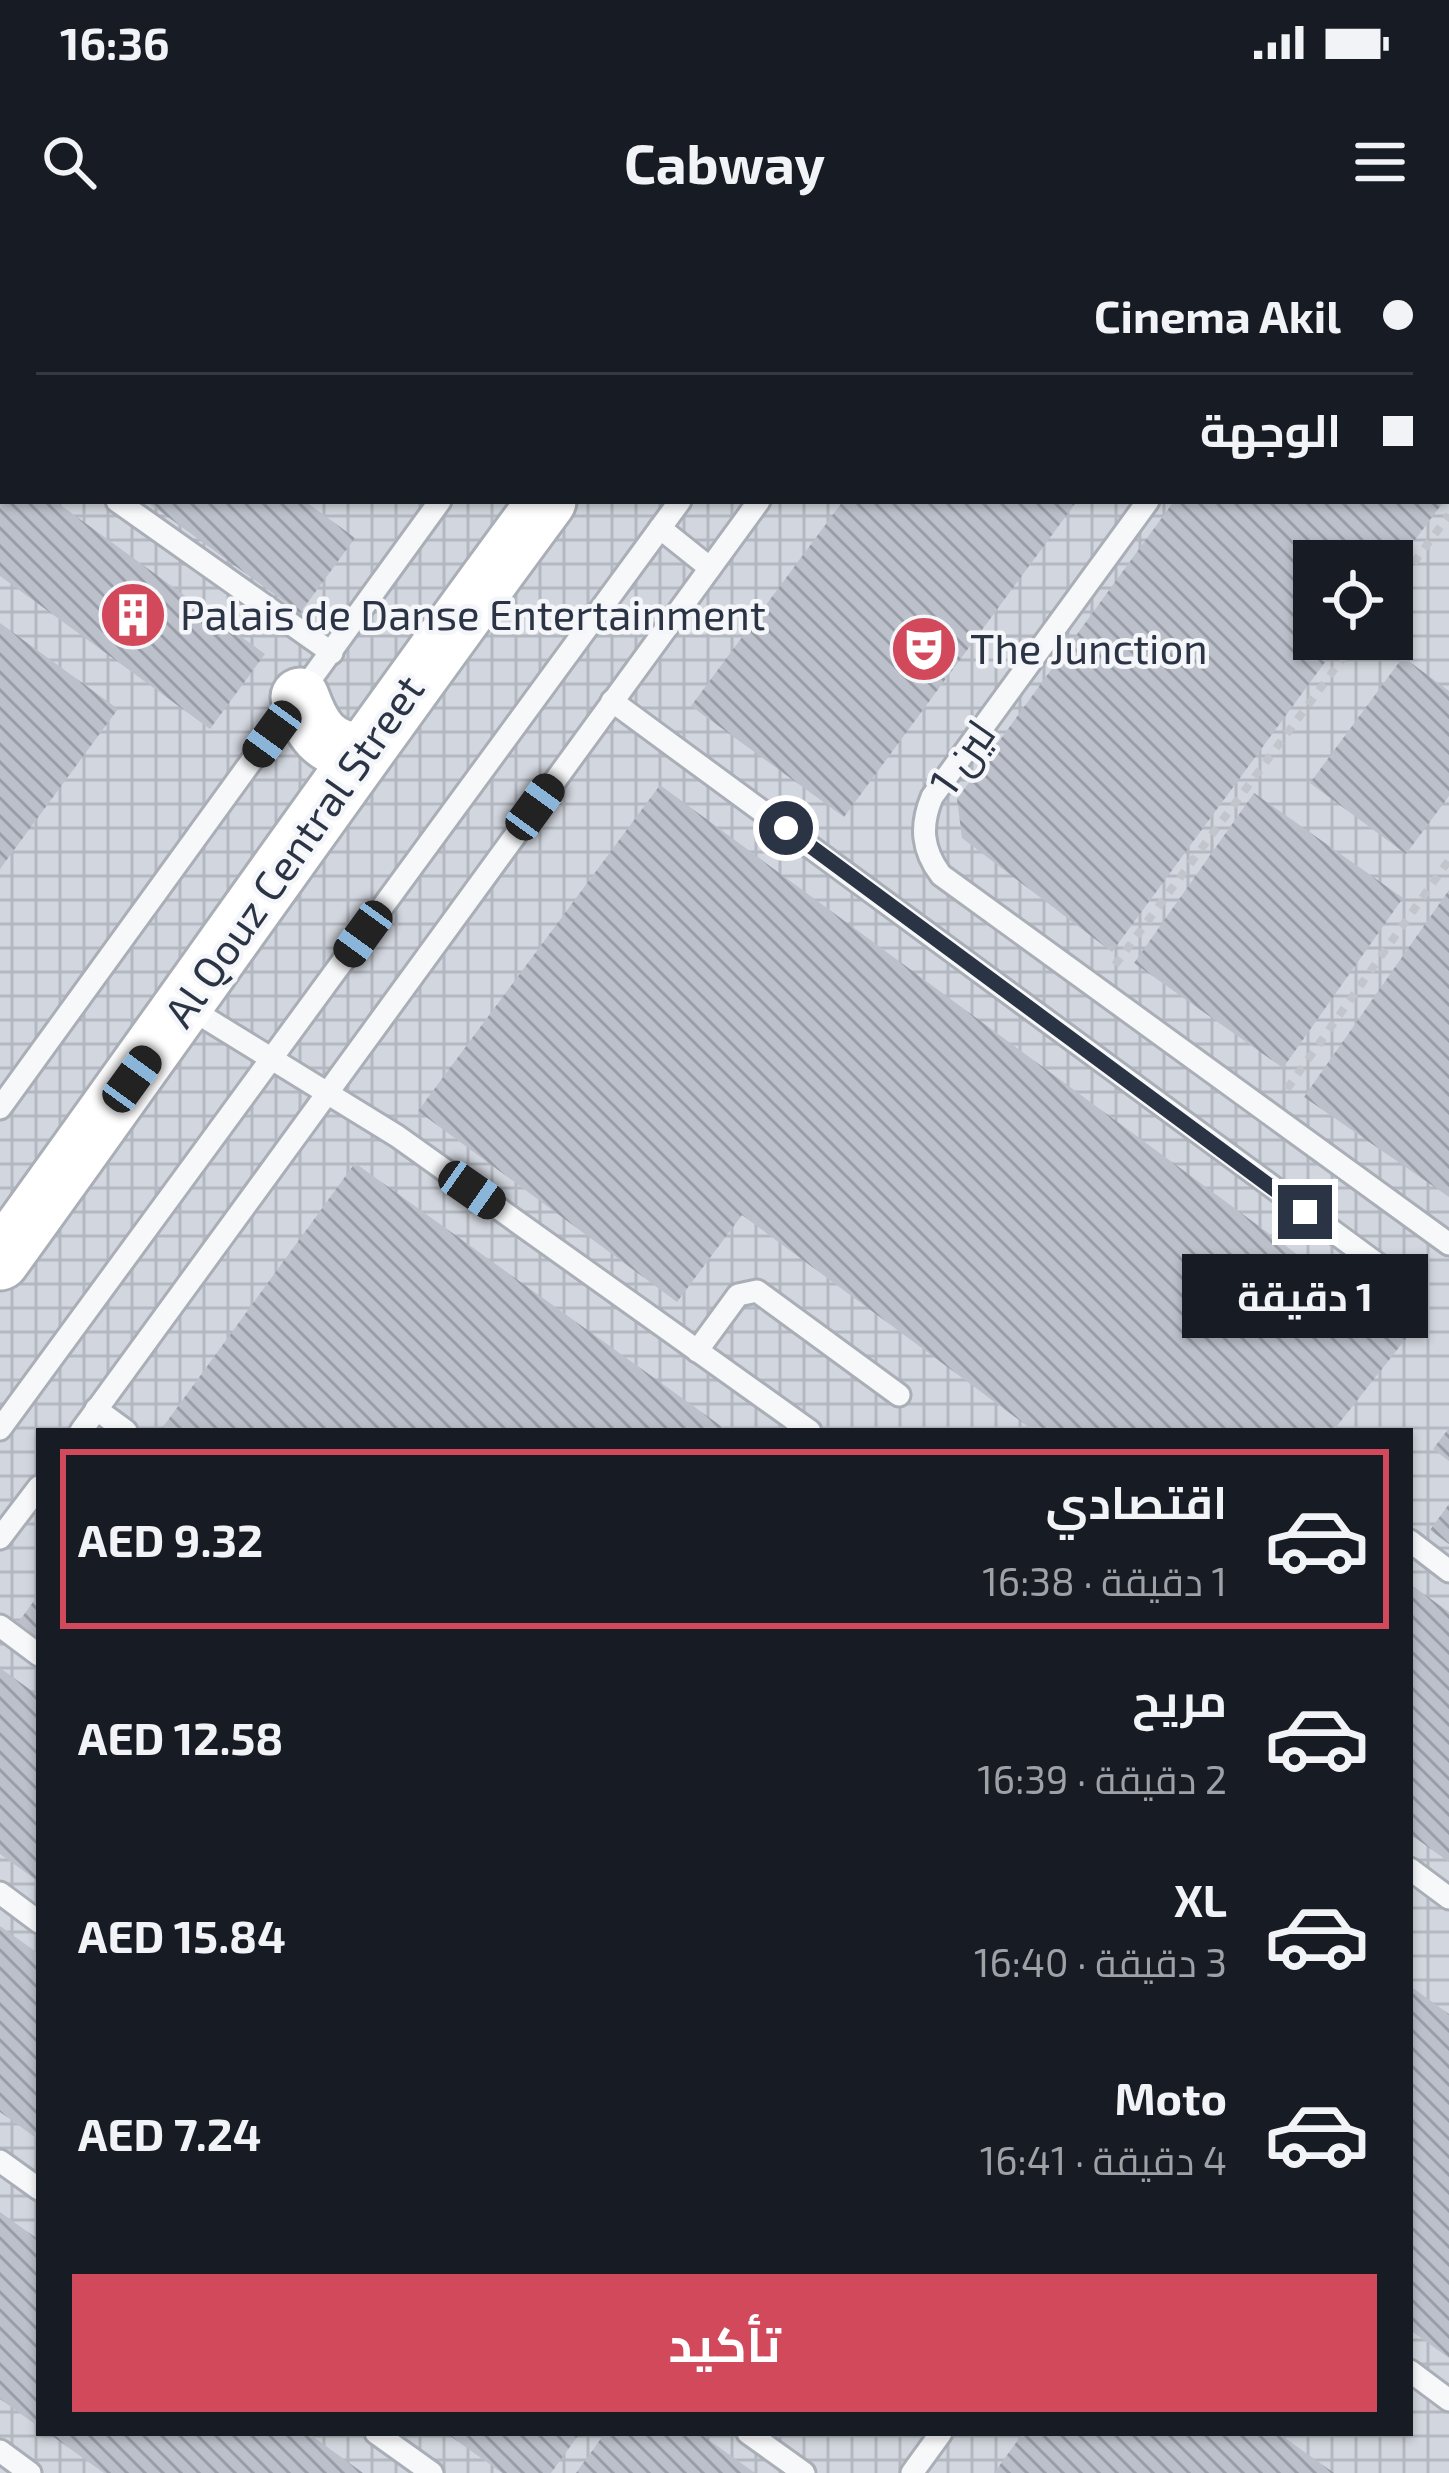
<!DOCTYPE html>
<html lang="ar">
<head>
<meta charset="utf-8">
<style>
  body { margin:0; font-family:"Exo 2",Cairo,sans-serif; background:#242831; color:#f1f3f6; direction:rtl; height:100vh; display:flex; flex-direction:column; font-size:45px; white-space:nowrap }
  * { box-sizing:border-box; margin:0 }
  p { font-size:39px; color:#9ea1a6 }
  .icon { flex:none; width:66px; height:66px; fill:none; stroke:currentColor; stroke-width:2; stroke-linecap:round; stroke-linejoin:round }
  .map { position:relative; flex:1; overflow:hidden; direction:ltr }
  .details { position:absolute; left:36px; top:1188px; width:1377px; height:1008px; display:flex; flex-direction:column; background:#171b24; border-radius:0px; box-shadow:0 3px 9px #0004; direction:rtl }
  .details>* { flex:none }
  .guide { position:absolute; left:0px; top:0px; width:1449px; height:264px; box-shadow:0 3px 9px #0004; direction:rtl; display:grid; align-content:center; height:264px; padding:0 36px; background:#171b24 }
  .buttons { position:absolute; left:1293px; top:300px; display:grid; gap:24px }
  .buttons a { display:grid; place-items:center; width:120px; height:120px; border-radius:0px; background:#171b24; box-shadow:0 3px 9px #0004; font-size:60px }
  .end { position:absolute; width:54px; height:54px; margin:-27px; border:15px solid #2b3445; background:#fff; box-shadow:0 0 0 6px #fff }
  .from { border-radius:50% }
  .bubble { position:absolute; height:84px; border-radius:0px; background:#171b24; box-shadow:0 3px 9px #0004; font-size:39px; font-weight:700; line-height:84px; text-align:center; direction:rtl }
  .car { position:absolute; width:36px; height:72px; margin:-36px -18px; border-radius:15px; box-shadow:0 0 9px 3px #0007; background:linear-gradient(#222 24%,#8ab4d8 0 40%,#222 0 76%,#8ab4d8 0 86%,#222 0) }
  .guide b { display:flex; align-items:center; gap:42px; height:114px; font-size:45px }
  .guide b+b { border-top:3px solid #363941 }
  .guide i { width:30px; height:30px; background:#f1f3f6 }
  ul { padding:21px 0 0; list-style:none }
  li { display:flex; align-items:center; gap:36px; height:180px; margin:0 24px 18px; padding:0 12px; border:6px solid transparent; border-radius:0px }
  li div { flex:1 }
  li b { display:block; font-size:45px }
  li em { font-style:normal; font-weight:700 }
  li.active { border-color:#d1495b }
  li>.icon { width:108px; height:108px; stroke-width:1.5 }
  .cta { display:flex; gap:24px; margin-top:auto; padding:24px 36px }
  .cta a { flex:1; height:138px; border-radius:0px; background:#d1495b; color:#fff; font-size:48px; font-weight:700; line-height:138px; text-align:center }
  .status { display:flex; justify-content:space-between; align-items:center; height:84px; padding:0 60px; background:#171b24; direction:ltr }
  .status svg { height:33px; fill:currentColor }
  header { display:flex; justify-content:space-between; align-items:center; height:156px; padding:0 36px; background:#171b24; font-size:54px; font-weight:700 }
  .map>svg:first-child { display:block }
  .industrial { fill:url(#industrial-grid); fill-rule:evenodd }
  .building { fill:url(#building-back-hatch) }
  .lines { fill:none; stroke-linecap:round; stroke-linejoin:round }
  .lane-casing { stroke:#a9aeb7; stroke-width:27 }
  .secondary-casing { stroke:#a9aeb7; stroke-width:63 }
  .path { stroke:#c2c5cb; stroke-width:8; stroke-dasharray:9 9; stroke-linecap:butt }
  .lane { stroke:#f7f8fa; stroke-width:21 }
  .secondary { stroke:#fff; stroke-width:57 }
  .route { stroke:#2b3445; stroke-width:15 }
  .labels { text-anchor:middle; stroke-width:9; stroke-linejoin:round; paint-order:stroke }
  .poi-label { font-size:42px; fill:#2b3445; stroke:#f4f6f9; text-anchor:start }
  .street-label { font-size:42px; fill:#2b3445; stroke:#f4f6f9 }
</style>
</head>
<body>
<div class="status"><b>16:36</b><svg viewBox="0 0 49 12"><path d="M0 12V9h3v3zM5 12V6h3v6zM10 12V3h3v9zM15 12V0h3v12zM26 1h20v11H26zM47 4h2v5h-2z"/></svg></div>
<header><svg class="icon" aria-label="menu" viewBox="0 0 24 24"><path d="M4 6h16M4 12h16M4 18h16"/></svg>Cabway<svg class="icon" aria-label="search" viewBox="0 0 24 24"><circle cx="10" cy="10" r="6"/><path d="M15 15l6 6"/></svg></header>
<div class="map">
<svg width="1449" height="2233" viewBox="0 0 1449 2233">
  <defs>
    <pattern id="industrial-grid" width="8" height="8" patternUnits="userSpaceOnUse" patternTransform="scale(3)"><rect width="8" height="8" fill="#d2d6de"/><path d="M0 4h8M4 0v8" fill="none" stroke="#b4b8c0"/></pattern>
    <pattern id="building-back-hatch" width="6" height="6" patternUnits="userSpaceOnUse" patternTransform="scale(3)"><rect width="6" height="6" fill="#bbc0ca"/><path d="M-1 5l2 2M0 0l6 6M5-1l2 2" fill="none" stroke="#989da6"/></pattern>
  </defs>
  <rect width="100%" height="100%" fill="#e4e7ec"/>
  <path class="industrial" d="M0,0h1449v2233h-1449zM3,3h1443v258h-1443zM1314,321h78v78h-78zM39,1191h1371v1002h-1371z"/>
  <g class="building">
    <polygon points="0,261 55,261 265,414 210,489 0,336"/>
    <polygon points="146,261 305,261 355,298 300,373"/>
    <polygon points="843,261 1077,261 844,577 691,466"/>
    <polygon points="1174,261 1444,261 1392,331 1392,321 1314,321 1314,399 1342,399 1112,712 962,598 957,559"/>
    <polygon points="0,383 118,469 0,629"/>
    <polygon points="1403,417 1449,451 1449,556 1406,614 1310,543"/>
    <polygon points="660,545 1408,1096 1333,1191 1034,1191 742,975 677,1062 418,871"/>
    <polygon points="1254,553 1403,658 1283,828 1134,723"/>
    <polygon points="1449,650 1449,957 1304,857"/>
    <polygon points="355,923 728,1191 160,1191"/>
    <polygon points="1449,1188 1449,1221 1433,1209"/>
    <polygon points="1449,1264 1449,1304 1430,1290"/>
    <polygon points="1410,1344 1449,1372 1449,1622 1410,1594"/>
    <polygon points="39,1354 39,1400 17,1384"/>
    <polygon points="0,1428 39,1456 39,1642 0,1614"/>
    <polygon points="0,1686 39,1714 39,1900 0,1872"/>
    <polygon points="1410,1746 1449,1774 1449,2118 1410,2090"/>
    <polygon points="0,1972 39,2000 39,2187 0,2159"/>
    <polygon points="48,2193 308,2193 363,2233 104,2233"/>
    <polygon points="446,2193 580,2193 551,2233 502,2233"/>
    <polygon points="605,2193 699,2193 755,2233 576,2233"/>
    <polygon points="1023,2193 1278,2193 1334,2233 994,2233"/>
  </g>
  <g class="lines">
    <defs>
      <g id="lane">
        <polyline points="623,3 625,0"/>
        <polyline points="869,3 872,0"/>
        <polyline points="947,3 950,0"/>
        <polyline points="0,178 3,180"/>
        <polyline points="1446,197 1449,200"/>
        <polyline points="117,261 332,413"/>
        <path d="M1148,261l-216,296c-12,29 -10,53 9,78l508,369"/>
        <polyline points="660,288 710,328"/>
        <polyline points="612,461 1380,1026"/>
        <polyline points="186,766 397,896 810,1191"/>
        <polyline points="0,868 440,261"/>
        <polyline points="697,1111 738,1055 757,1051 899,1155"/>
        <polyline points="96,1169 126,1191"/>
        <polyline points="0,1189 680,261"/>
        <polyline points="81,1191 759,261"/>
        <polyline points="0,1298 39,1247"/>
        <polyline points="1410,1301 1449,1331"/>
        <polyline points="0,1386 39,1415"/>
        <polyline points="1410,1629 1449,1658"/>
        <polyline points="0,1653 39,1682"/>
        <polyline points="0,1921 39,1949"/>
        <polyline points="1410,2131 1449,2160"/>
        <polyline points="376,2193 432,2233"/>
        <polyline points="748,2193 804,2233"/>
        <polyline points="0,2211 30,2233"/>
        <polyline points="912,2233 941,2193"/>
      </g>
      <g id="secondary">
        <polyline points="739,3 741,0"/>
        <path d="M300,457c12,33 23,51 60,56"/>
        <path d="M0,1021c183,-253 361,-509 547,-760"/>
      </g>
    </defs>
    <use href="#lane" class="lane-casing"/>
    <use href="#secondary" class="secondary-casing"/>
    <g class="path">
      <polyline points="1225,0 1229,3"/>
      <polyline points="985,3 987,0"/>
      <polyline points="1392,352 1449,275"/>
      <polyline points="1115,725 1357,399"/>
      <polyline points="1287,849 1449,620"/>
    </g>
    <use href="#lane" class="lane"/>
    <use href="#secondary" class="secondary"/>
  </g>
  <g class="lines">
    <polyline class="route" points="786,588 1305,972"/>
  </g>
  <defs>
    <symbol id="building-disc" viewBox="-11 -11 22 22"><circle r="9.5" fill="#d1495b" stroke="#f4f6f9"/><path d="M-4-6H4V6H1V3H-1V6H-4ZM-2.5-4.3h1.7v1.8h-1.7ZM.8-4.3h1.7v1.8H.8ZM-2.5-1h1.7V.8h-1.7ZM.8-1h1.7V.8H.8Z" fill="#fff"/></symbol>
    <symbol id="theatre-disc" viewBox="-11 -11 22 22"><circle r="9.5" fill="#d1495b" stroke="#f4f6f9"/><path d="M-5-5.5Q0-4 5-5.5V0Q5 5 0 6Q-5 5-5 0ZM-3.3-2.5H-1v1.5H-3.3ZM1-2.5H3.3v1.5H1ZM-2.8 1Q0 5.5 2.8 1Z" fill="#fff"/></symbol>
  </defs>
  <g fill-rule="evenodd">
    <use href="#building-disc" x="95" y="337" width="76" height="76"/>
    <use href="#theatre-disc" x="886" y="371" width="76" height="76"/>
  </g>
  <g class="labels">
    <g class="poi-label">
      <text x="180" y="390">Palais de Danse Entertainment</text>
      <text x="970" y="424">The Junction</text>
    </g>
    <g class="street-label">
      <text transform="translate(962 518) rotate(-55)" y="15">لين 1</text>
      <text transform="translate(294 611) rotate(-55)" y="15">Al Qouz Central Street</text>
    </g>
  </g>
</svg>
<div class="buttons">
<a><svg class="icon" aria-label="locate" viewBox="0 0 24 24"><circle cx="12" cy="12" r="6"/><path d="M12 2v4M12 18v4M2 12h4M18 12h4"/></svg></a>
</div>
<i class="end from" style="left:786px;top:588px"></i>
<i class="end" style="left:1305px;top:972px"></i>
<div class="bubble" style="left:1182px;top:1014px;width:246px">1 دقيقة</div>
<i class="car" style="left:272px;top:494px;rotate:216deg"></i>
<i class="car" style="left:535px;top:567px;rotate:36deg"></i>
<i class="car" style="left:363px;top:694px;rotate:216deg"></i>
<i class="car" style="left:132px;top:839px;rotate:36deg"></i>
<i class="car" style="left:472px;top:950px;rotate:125deg"></i>
<div class="guide">
<b><i class="from"></i>Cinema Akil</b>
<b><i></i>الوجهة</b>
</div>
<section class="details">
<ul>
<li class="active"><svg class="icon" aria-label="car" viewBox="0 0 24 24"><path d="M5 17H2v-5l4-1 3-4h7l3 4 3 1v5h-3M9 17h6M6 11h13"/><circle cx="7" cy="17" r="2"/><circle cx="17" cy="17" r="2"/></svg><div><b>اقتصادي</b><p>1 دقيقة · 16:38</p></div><em>AED 9.32</em></li>
<li><svg class="icon" aria-label="car" viewBox="0 0 24 24"><path d="M5 17H2v-5l4-1 3-4h7l3 4 3 1v5h-3M9 17h6M6 11h13"/><circle cx="7" cy="17" r="2"/><circle cx="17" cy="17" r="2"/></svg><div><b>مريح</b><p>2 دقيقة · 16:39</p></div><em>AED 12.58</em></li>
<li><svg class="icon" aria-label="car" viewBox="0 0 24 24"><path d="M5 17H2v-5l4-1 3-4h7l3 4 3 1v5h-3M9 17h6M6 11h13"/><circle cx="7" cy="17" r="2"/><circle cx="17" cy="17" r="2"/></svg><div><b>XL</b><p>3 دقيقة · 16:40</p></div><em>AED 15.84</em></li>
<li><svg class="icon" aria-label="car" viewBox="0 0 24 24"><path d="M5 17H2v-5l4-1 3-4h7l3 4 3 1v5h-3M9 17h6M6 11h13"/><circle cx="7" cy="17" r="2"/><circle cx="17" cy="17" r="2"/></svg><div><b>Moto</b><p>4 دقيقة · 16:41</p></div><em>AED 7.24</em></li>
</ul>
<div class="cta"><a>تأكيد</a></div>
</section>
</div>
</body>
</html>
